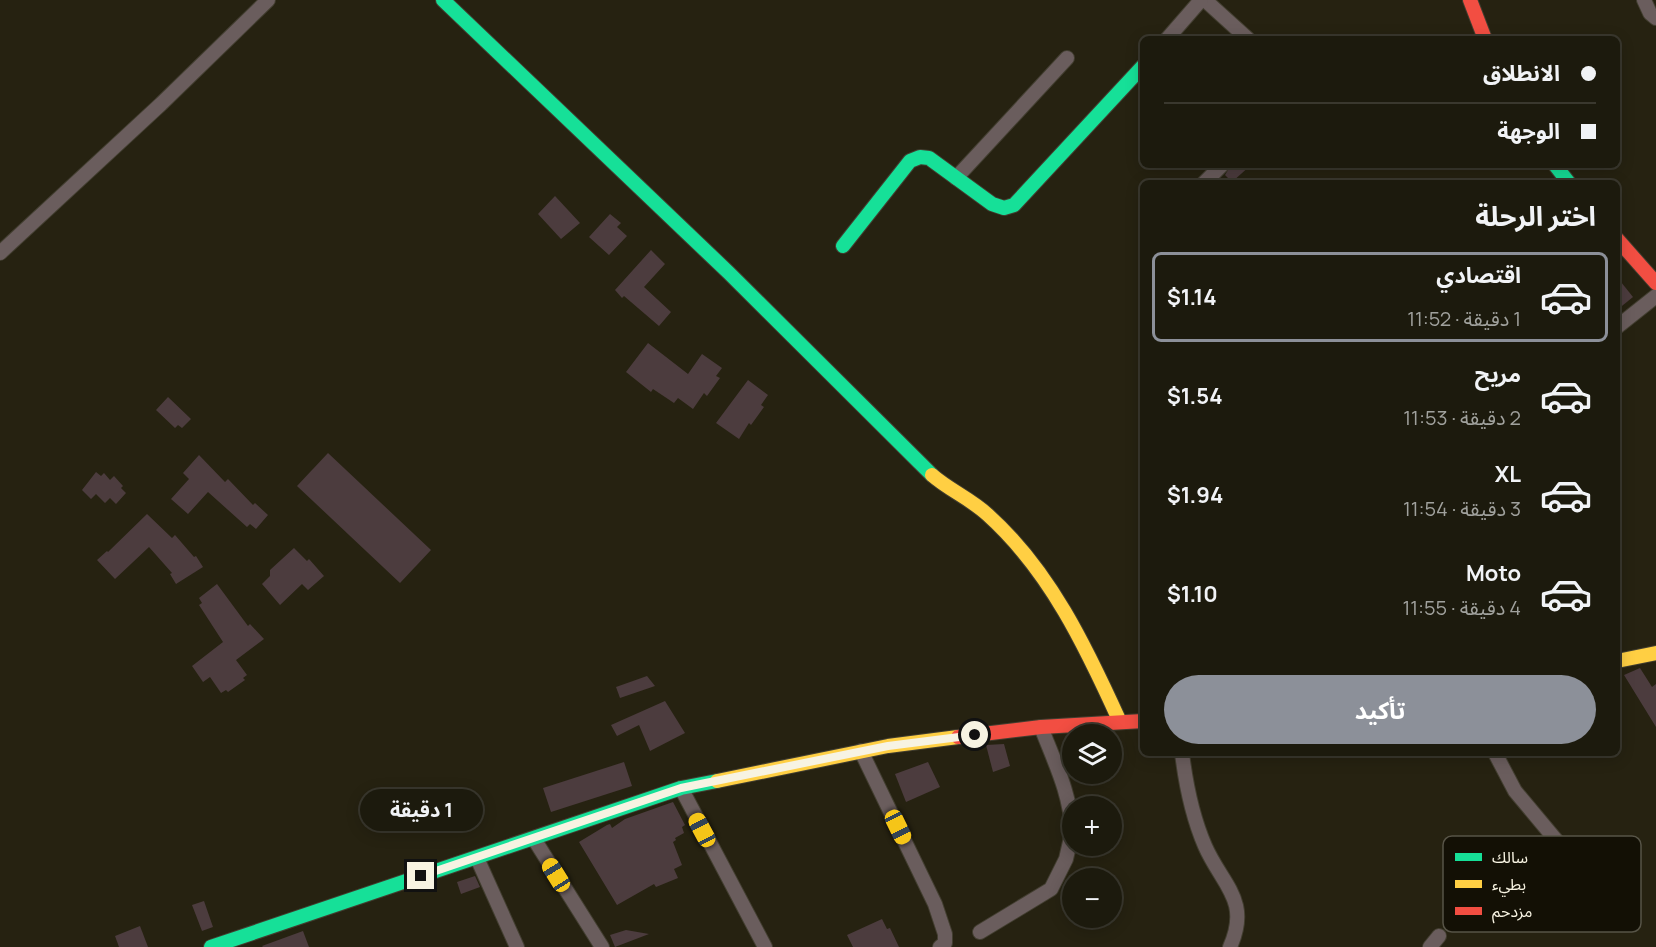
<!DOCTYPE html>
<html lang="ar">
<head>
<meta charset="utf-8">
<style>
  body { margin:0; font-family:Manrope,"Noto Sans Arabic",sans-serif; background:#252316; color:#f1f3f6; direction:rtl; height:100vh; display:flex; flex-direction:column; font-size:22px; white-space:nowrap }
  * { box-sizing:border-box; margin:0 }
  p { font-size:20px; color:#a0a19d }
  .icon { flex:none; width:33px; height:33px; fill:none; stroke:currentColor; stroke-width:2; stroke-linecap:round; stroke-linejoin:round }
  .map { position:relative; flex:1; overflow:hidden; direction:ltr }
  .sheet { position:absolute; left:1140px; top:180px; width:480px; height:576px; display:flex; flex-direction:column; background:#1c1a0d; border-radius:9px; box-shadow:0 3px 15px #0003,0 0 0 2px #3a382e; direction:rtl }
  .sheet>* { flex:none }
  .top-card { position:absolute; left:1140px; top:36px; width:480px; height:132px; border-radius:9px; box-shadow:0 3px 15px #0003,0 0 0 2px #3a382e; direction:rtl; display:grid; align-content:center; height:132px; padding:0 24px; background:#1c1a0d }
  .tools { position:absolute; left:1062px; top:724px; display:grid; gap:12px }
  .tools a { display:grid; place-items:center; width:60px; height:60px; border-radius:50%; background:#1c1a0d; box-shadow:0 3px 15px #0003,0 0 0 2px #3a382e; font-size:30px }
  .end { position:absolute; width:27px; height:27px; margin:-14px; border:8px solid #f7f3e2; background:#111; box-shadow:0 0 0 3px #111 }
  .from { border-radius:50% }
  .bubble { position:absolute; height:42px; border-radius:21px; background:#1c1a0d; box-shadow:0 3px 15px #0003,0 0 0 2px #3a382e; font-size:20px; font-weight:700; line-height:42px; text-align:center; direction:rtl }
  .car { position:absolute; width:18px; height:36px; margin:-18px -9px; border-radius:8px; box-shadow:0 0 4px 2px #0007; background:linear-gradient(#f5c518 24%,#345 0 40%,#f5c518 0 76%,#345 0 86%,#f5c518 0) }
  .top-card b { display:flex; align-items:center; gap:21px; height:57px; font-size:22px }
  .top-card b+b { border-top:2px solid #3a382e }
  .top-card i { width:15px; height:15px; background:#f1f3f6 }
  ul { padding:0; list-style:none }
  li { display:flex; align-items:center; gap:18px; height:90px; margin:0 12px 9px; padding:0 12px; border:3px solid transparent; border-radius:9px }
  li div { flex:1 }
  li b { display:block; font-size:22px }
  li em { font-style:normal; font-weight:700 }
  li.selected { border-color:#8c9099 }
  li>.icon { width:54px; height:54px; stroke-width:1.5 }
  h2 { padding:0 24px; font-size:27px; line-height:72px }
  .cta { display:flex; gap:12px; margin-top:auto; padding:12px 24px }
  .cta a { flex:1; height:69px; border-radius:36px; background:#8c9099; color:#fff; font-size:24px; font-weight:700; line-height:69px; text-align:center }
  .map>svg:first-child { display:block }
  .building { fill:#4c3c3e }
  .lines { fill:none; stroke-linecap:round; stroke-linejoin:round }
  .street-casing { stroke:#423e30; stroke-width:16 }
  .fast-casing { stroke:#423e30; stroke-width:16 }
  .slow-casing { stroke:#423e30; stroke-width:16 }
  .jam-casing { stroke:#423e30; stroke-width:16 }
  .street { stroke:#6a5d5d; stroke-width:14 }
  .fast { stroke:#16e098; stroke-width:14 }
  .slow { stroke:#ffcf43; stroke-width:14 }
  .jam { stroke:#f24e42; stroke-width:14 }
  .route { stroke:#f7f3e2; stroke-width:8 }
  .key { fill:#131005; stroke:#575447; stroke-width:1.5 }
  .key-label { font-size:16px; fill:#f7f3e2 }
</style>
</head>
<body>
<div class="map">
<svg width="1656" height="947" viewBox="0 0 1656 947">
  <rect width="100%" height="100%" fill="#262211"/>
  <g class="building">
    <polygon points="1231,165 1251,165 1232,182 1225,175"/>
    <polygon points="555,196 580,223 561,239 538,214"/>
    <polygon points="610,214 621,223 617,227 627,236 609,255 589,237"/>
    <polygon points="651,250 665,264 644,287 671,312 659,326 624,296 622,298 615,290"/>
    <polygon points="1617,277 1633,297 1617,310"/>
    <polygon points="648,343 688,374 702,354 722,368 716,376 720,378 707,396 704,393 693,409 678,398 674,403 653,389 651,392 626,372"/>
    <polygon points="748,380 768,395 761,405 764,407 751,425 749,423 739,439 716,423"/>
    <polygon points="168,397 191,419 182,428 178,425 175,428 156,410"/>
    <polygon points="328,453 431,550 400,583 297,486"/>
    <polygon points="199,455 225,482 228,479 253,505 255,503 268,515 256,529 250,524 247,527 208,492 188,514 171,499 189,479 183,473"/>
    <polygon points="96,472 101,476 104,473 110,480 114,476 123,486 121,488 126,493 116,504 110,498 105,503 96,494 91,499 82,490"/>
    <polygon points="147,514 172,538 175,535 194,557 196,556 203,567 176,584 170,574 172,573 149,547 115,579 97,560 107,551 108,552"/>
    <polygon points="294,548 307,561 309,559 324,576 308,590 302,584 280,605 262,584 270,576 270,570"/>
    <polygon points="217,584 248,626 250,624 264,639 236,660 247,675 243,678 245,680 228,692 226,690 221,693 210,677 203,682 192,666 223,642 199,605 202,603 199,598"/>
    <polygon points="1640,668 1652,687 1656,684 1656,727 1624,675"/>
    <polygon points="647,676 655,686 620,698 616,687"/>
    <polygon points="665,701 685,733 650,751 639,725 617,736 611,725"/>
    <polygon points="1004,744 1010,766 993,772 986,745"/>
    <polygon points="624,762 632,786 551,812 543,788"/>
    <polygon points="928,762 940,787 906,802 895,774"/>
    <polygon points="673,802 685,825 682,827 684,833 675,838 676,840 673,842 682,865 674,869 678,878 656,887 654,884 617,905 579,842 607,825 610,824 612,828 625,819"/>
    <polygon points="475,876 480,887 461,894 457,882"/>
    <polygon points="204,901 213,927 202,931 192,905"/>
    <polygon points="882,919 887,929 890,928 899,947 853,947 847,935"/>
    <polygon points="140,926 148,947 119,947 115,936"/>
    <polygon points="626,930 649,934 615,947 610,935"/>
    <polygon points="303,931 309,947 263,947 262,946"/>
  </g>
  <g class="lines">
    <defs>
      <g id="street">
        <polyline points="1205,0 1248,39"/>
        <polyline points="1644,0 1650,13 1656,18"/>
        <polyline points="1167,39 1201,0"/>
        <polyline points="956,178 1067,58"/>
        <polyline points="1204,183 1222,165"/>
        <polyline points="0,253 161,104 268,0"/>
        <polyline points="1617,327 1656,296"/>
        <path d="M1041,727c13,34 30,67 31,105"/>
        <polyline points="861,751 935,904 945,934 945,943 940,947"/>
        <path d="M1182,753c4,33 10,63 23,93 17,39 46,54 25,101"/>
        <polyline points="1495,753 1515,791 1571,858"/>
        <polyline points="681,788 765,947"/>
        <polyline points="534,839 602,947"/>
        <polyline points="477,858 517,947"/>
        <polyline points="980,932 1051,889 1066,859 1072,833"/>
        <polyline points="1430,947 1439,936"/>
      </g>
      <g id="fast">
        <polyline points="443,0 729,273 932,475"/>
        <polyline points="1555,165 1569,183"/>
        <polyline points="843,246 910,161 920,157 929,158 992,204 1004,208 1014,205 1143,66"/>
        <polyline points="211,947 681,788 717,781"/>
      </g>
      <g id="slow">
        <path d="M932,475c17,15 39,24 56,40 62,56 98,132 132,207"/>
        <polyline points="1617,661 1656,653"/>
        <polyline points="717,781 888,746 958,737"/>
      </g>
      <g id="jam">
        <polyline points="1470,0 1485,39"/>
        <polyline points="1617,239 1656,283"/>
        <polyline points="958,737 1041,727 1143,721"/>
      </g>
    </defs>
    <use href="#street" class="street-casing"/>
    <use href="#fast" class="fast-casing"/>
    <use href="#slow" class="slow-casing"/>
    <use href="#jam" class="jam-casing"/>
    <use href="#street" class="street"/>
    <use href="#fast" class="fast"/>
    <use href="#slow" class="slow"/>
    <use href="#jam" class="jam"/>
  </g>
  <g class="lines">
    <polyline class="route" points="421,876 681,788 888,746 975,735"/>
  </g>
  <rect x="1443" y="836" width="198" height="96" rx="9" class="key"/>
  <rect x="1455" y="853" width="27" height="8" fill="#16e098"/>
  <rect x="1455" y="880" width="27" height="8" fill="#ffcf43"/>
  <rect x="1455" y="907" width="27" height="8" fill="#f24e42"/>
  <g class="key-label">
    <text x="1492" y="863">سالك</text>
    <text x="1492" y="890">بطيء</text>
    <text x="1492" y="917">مزدحم</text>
  </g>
</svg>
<div class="tools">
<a><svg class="icon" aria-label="layers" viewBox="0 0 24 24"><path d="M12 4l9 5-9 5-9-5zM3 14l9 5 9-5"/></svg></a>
<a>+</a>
<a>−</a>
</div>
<i class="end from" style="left:975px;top:735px"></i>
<i class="end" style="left:421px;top:876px"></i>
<div class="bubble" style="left:360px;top:789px;width:123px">1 دقيقة</div>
<i class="car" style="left:898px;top:827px;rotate:154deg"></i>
<i class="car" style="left:702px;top:830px;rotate:332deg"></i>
<i class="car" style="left:556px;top:875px;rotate:328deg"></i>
<div class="top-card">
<b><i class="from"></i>الانطلاق</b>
<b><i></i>الوجهة</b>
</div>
<section class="sheet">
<h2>اختر الرحلة</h2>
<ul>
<li class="selected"><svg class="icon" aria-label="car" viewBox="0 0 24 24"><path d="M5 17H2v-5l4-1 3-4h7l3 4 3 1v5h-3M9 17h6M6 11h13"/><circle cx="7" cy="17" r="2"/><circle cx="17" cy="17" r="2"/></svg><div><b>اقتصادي</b><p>1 دقيقة · 11:52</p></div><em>$1.14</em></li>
<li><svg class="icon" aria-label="car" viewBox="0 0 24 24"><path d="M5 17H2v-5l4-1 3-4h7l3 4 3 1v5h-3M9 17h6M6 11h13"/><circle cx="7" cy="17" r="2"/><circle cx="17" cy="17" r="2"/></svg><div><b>مريح</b><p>2 دقيقة · 11:53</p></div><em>$1.54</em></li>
<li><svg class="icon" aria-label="car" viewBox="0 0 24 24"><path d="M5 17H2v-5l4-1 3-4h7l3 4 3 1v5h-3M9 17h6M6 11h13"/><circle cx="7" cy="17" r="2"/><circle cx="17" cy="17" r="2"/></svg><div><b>XL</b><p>3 دقيقة · 11:54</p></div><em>$1.94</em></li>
<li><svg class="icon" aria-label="car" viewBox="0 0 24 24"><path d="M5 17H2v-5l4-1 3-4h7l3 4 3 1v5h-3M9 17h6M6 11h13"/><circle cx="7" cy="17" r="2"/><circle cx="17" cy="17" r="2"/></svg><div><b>Moto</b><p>4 دقيقة · 11:55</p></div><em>$1.10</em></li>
</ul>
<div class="cta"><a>تأكيد</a></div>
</section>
</div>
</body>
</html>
